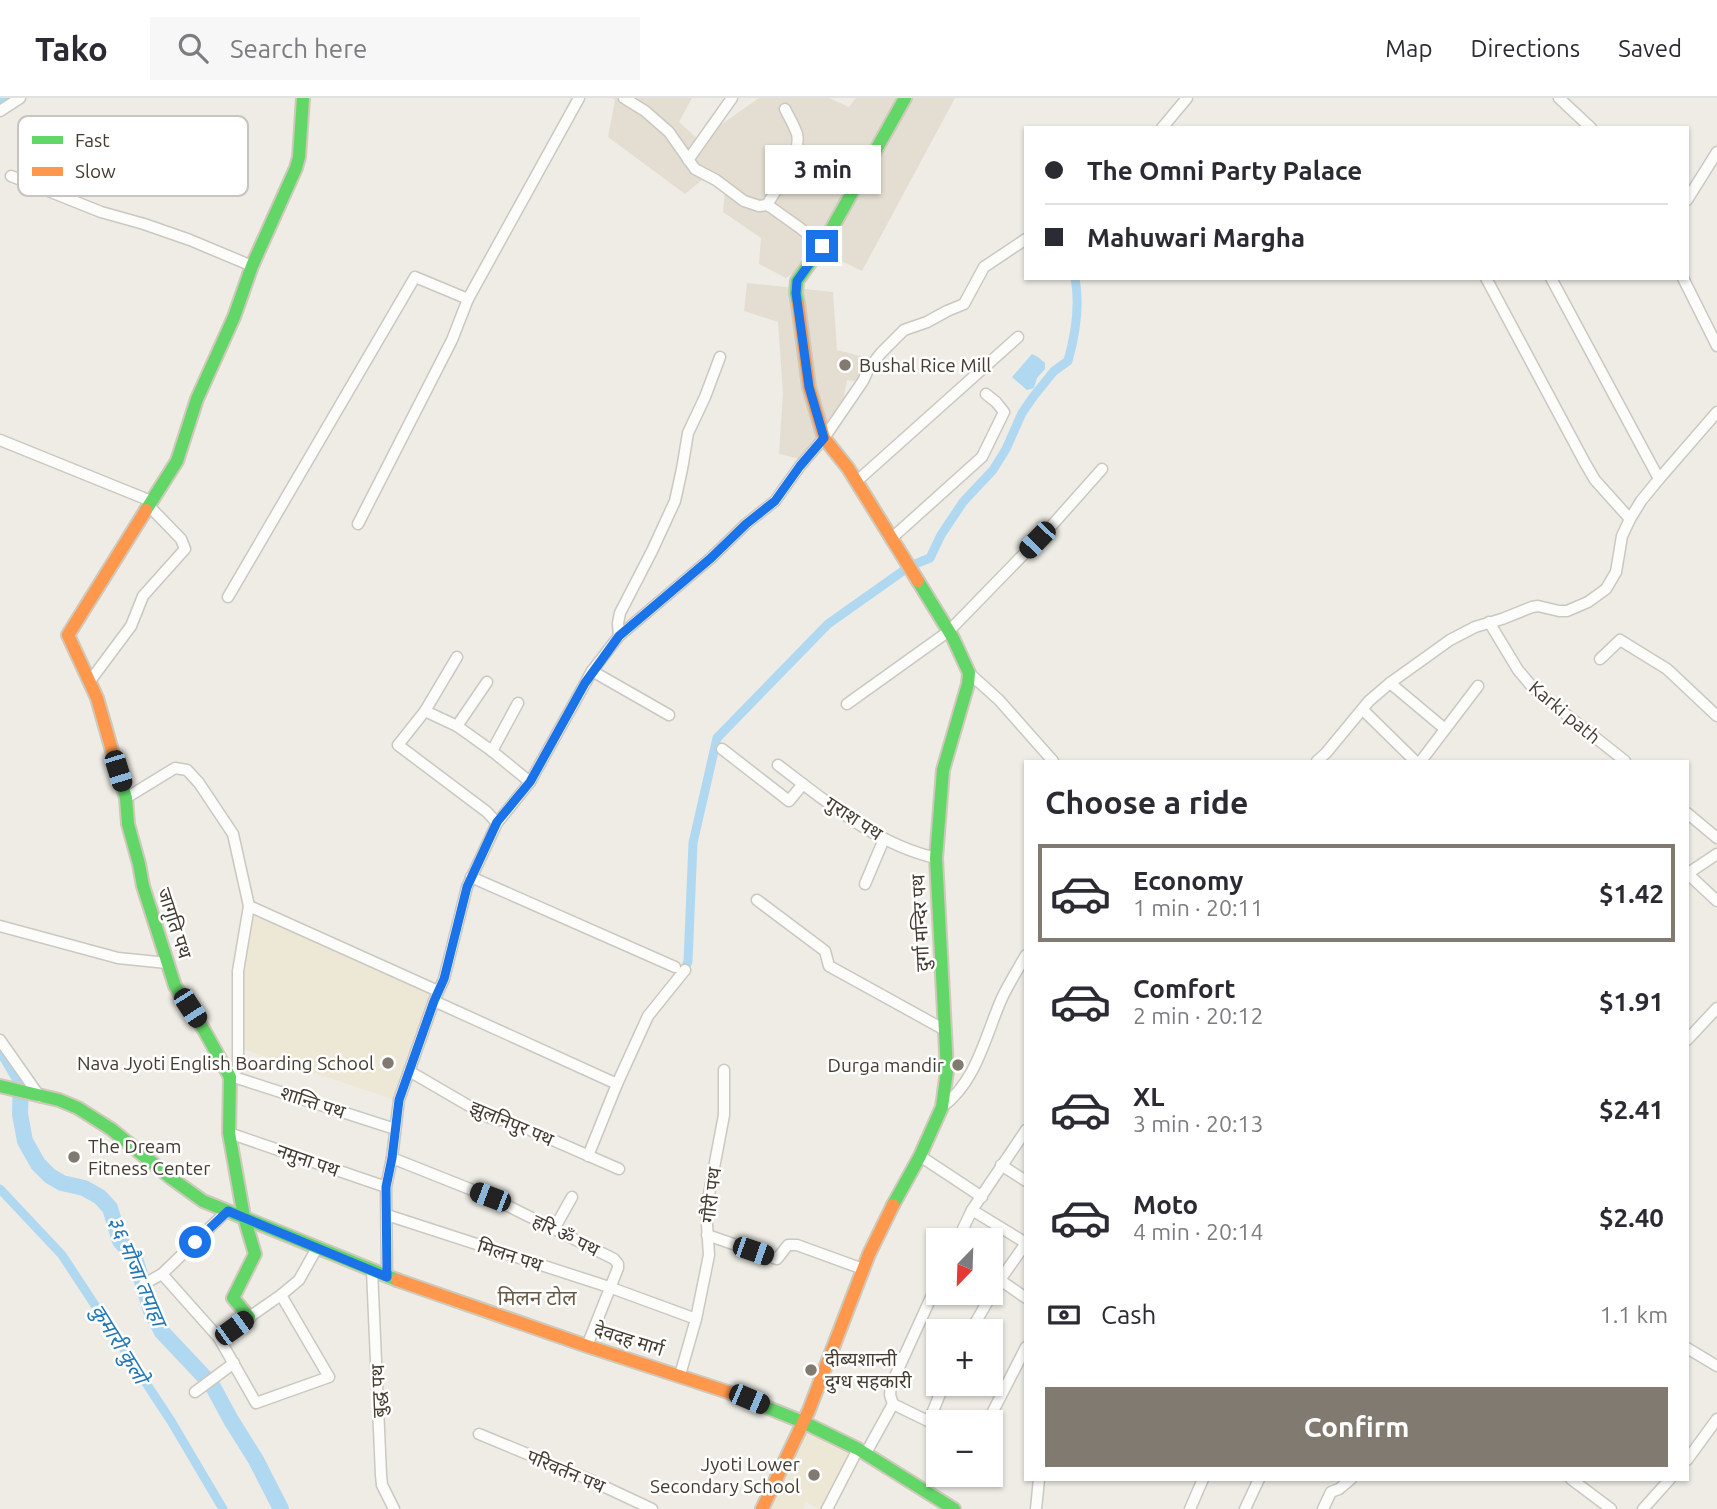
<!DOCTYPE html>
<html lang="en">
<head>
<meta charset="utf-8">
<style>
  body { margin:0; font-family:Ubuntu,"Noto Sans Devanagari",sans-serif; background:#f7f7f7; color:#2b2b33; height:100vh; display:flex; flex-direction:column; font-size:26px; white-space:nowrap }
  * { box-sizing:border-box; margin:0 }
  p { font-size:23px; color:#7c7c81 }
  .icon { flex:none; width:38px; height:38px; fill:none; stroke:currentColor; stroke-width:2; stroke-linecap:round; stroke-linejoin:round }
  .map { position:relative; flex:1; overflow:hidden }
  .side { position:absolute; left:1024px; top:662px; width:665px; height:721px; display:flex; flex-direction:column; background:#fff; border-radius:0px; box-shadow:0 2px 5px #0004 }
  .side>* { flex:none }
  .banner { position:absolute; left:1024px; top:28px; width:665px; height:154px; border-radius:0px; box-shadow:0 2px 5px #0004; display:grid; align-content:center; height:154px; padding:0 21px; background:#fff }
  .needle { width:46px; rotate:203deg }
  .buttons { position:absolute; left:926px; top:1130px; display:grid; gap:14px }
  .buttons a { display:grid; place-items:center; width:77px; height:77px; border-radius:0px; background:#fff; box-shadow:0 2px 5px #0004; font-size:35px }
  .end { position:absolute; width:32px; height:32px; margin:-16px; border:9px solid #1a73e8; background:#fff; box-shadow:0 0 0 4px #fff }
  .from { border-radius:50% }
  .bubble { position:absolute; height:49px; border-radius:0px; background:#fff; box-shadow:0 2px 5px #0004; font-size:23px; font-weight:700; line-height:49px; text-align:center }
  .car { position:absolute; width:21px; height:42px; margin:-21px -10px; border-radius:9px; box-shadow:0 0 5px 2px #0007; background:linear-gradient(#222 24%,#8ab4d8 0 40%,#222 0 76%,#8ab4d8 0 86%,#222 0) }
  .banner b { display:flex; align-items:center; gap:24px; height:66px; font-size:26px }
  .banner b+b { border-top:2px solid #e1e1e2 }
  .banner i { width:18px; height:18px; background:#2b2b33 }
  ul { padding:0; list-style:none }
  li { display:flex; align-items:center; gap:21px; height:98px; margin:0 14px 10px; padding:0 7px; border:4px solid transparent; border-radius:0px }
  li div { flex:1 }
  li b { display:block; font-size:26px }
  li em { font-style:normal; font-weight:700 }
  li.selected { border-color:#807a70 }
  li>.icon { width:63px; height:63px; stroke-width:1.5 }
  h2 { padding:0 21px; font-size:32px; line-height:84px }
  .pay { display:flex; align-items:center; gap:18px; height:77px; padding:0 21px; font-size:26px }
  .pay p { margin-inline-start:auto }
  .cta { display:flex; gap:14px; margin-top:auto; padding:14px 21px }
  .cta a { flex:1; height:80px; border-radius:0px; background:#807a70; color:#fff; font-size:28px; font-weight:700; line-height:80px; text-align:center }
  header { display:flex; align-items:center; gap:42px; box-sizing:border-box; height:98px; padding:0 35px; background:#fff; border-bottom:2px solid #e1e1e2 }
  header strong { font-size:33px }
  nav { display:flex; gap:38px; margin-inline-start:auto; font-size:24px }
  .search { width:490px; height:63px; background:#f7f7f7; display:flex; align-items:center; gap:18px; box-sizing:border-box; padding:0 24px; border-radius:0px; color:#7c7c81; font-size:26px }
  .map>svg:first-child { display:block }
  .residential { fill:#e3ded1 }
  .education { fill:#ede7d6 }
  .water { fill:#b0d8f1 }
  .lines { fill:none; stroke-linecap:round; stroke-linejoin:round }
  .canal { stroke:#b0d8f1; stroke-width:9 }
  .river { stroke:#b0d8f1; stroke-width:16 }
  .street-casing { stroke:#cac8c1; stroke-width:13 }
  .fast-casing { stroke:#cec9bb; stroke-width:16 }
  .slow-casing { stroke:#cec9bb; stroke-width:16 }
  .street { stroke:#fcfcfb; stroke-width:10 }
  .fast { stroke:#63d668; stroke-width:12 }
  .slow { stroke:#ff974d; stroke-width:12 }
  .route { stroke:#1a73e8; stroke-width:9 }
  .poi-dot { fill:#807a70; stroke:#fff; stroke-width:2.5 }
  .labels { text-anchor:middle; stroke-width:5; stroke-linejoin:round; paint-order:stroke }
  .poi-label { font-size:19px; fill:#443c31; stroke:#fff; text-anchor:start }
  .street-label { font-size:19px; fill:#443c31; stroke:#fff }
  .water-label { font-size:21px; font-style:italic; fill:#2278b7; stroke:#fff }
  .neighbourhood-label { font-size:21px; fill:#675a48; stroke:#fff }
  .key { fill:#fff; stroke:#c7c4c1; stroke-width:2 }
  .key-label { font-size:19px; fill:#443c31 }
</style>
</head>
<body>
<header>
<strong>Tako</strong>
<div class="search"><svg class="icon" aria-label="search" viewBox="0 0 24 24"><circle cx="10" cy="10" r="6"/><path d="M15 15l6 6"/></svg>Search here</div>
<nav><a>Map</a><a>Directions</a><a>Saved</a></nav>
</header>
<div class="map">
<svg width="1717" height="1411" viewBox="0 0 1717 1411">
  <rect width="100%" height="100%" fill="#eeece5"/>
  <g class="residential">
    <polygon points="612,0 692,0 679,24 699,42 759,0 829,0 849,9 856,0 955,0 862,173 823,154 786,180 759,166 761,140 723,114 725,93 702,82 685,96 608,39 615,2"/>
    <polygon points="747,185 833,194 837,252 864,259 861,284 847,282 841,312 808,363 779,356 783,295 778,224 744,213"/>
  </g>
  <g class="education">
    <polygon points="251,811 432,896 395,1002 240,950 240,873"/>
    <polygon points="805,1334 855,1359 826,1411 819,1411 806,1404 803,1411 765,1411"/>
  </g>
  <polygon class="water" points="1032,256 1038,259 1045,265 1045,271 1037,280 1034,290 1027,292 1012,279"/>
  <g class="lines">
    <g class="canal">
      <path d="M685,872l3,-9 5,-118 24,-105 111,-114 82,-58 20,-8 11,-23 22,-33 30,-32 13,-21 16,-36 11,-16 21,-26 14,-10c7,-25 12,-57 7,-83"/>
      <polyline points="0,1091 62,1157 171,1323 223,1411"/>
    </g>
    <g class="river">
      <polyline points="0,1 1,0"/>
      <polyline points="5,955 21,982 20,1016 25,1043 38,1066 50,1078 62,1085 84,1090 100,1099 110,1110 120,1143 135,1160 151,1213 162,1234 212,1287 231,1322 256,1362 281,1411"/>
    </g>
    <defs>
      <g id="street">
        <polyline points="624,0 645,13 669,34 695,71 716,82 744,103 759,108 767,107 772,110 800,130 822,148"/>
        <polyline points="1559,0 1591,30"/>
        <polyline points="0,13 20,0"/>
        <polyline points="1162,30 1187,0"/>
        <polyline points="688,62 732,0"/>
        <polyline points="11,78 101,114 144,126 190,142 252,168"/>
        <polyline points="1687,102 1717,54"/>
        <path d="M767,107c10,-17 35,-52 30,-71 -3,-9 -8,-17 -12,-25"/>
        <polyline points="1486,180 1585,365 1595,382 1630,421"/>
        <polyline points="1551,180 1659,381"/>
        <polyline points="1683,180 1717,248"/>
        <polyline points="0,342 151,403"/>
        <polyline points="857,383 1018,239"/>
        <polyline points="358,426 452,242 468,201 579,0"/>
        <polyline points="893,439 982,359 1004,314 996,304 986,296"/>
        <polyline points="228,499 415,179 468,201"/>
        <polyline points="1489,524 1518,572 1534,591 1625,663"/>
        <polyline points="619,538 618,525 620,515 652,453 675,403 682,371 688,335 705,299 720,259"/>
        <polyline points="1600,561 1620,542 1667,571 1717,618"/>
        <polyline points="592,573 669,617"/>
        <polyline points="969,575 999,602 1053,663"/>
        <polyline points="90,583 131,528 143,498 185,451 181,441 149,408"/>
        <polyline points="1390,585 1445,631"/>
        <polyline points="847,606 949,533 1054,425 1102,371"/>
        <polyline points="1363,612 1415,663"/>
        <polyline points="425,613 457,559"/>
        <polyline points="457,628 487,584"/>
        <polyline points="722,651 789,703 803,686"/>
        <polyline points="492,653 518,605"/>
        <polyline points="1317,663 1326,655 1369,603 1390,585 1450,542 1475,529 1502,521 1532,509 1538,508 1559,513 1567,513 1588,504 1606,491 1616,474 1622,438 1630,421 1641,403 1659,381 1717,314"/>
        <polyline points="1421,663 1478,588"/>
        <path d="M778,667c49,37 97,79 158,93"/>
        <polyline points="126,700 175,670 187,672 199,685 233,736 249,808 238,873 238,970 230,979"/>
        <polyline points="1687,715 1717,740"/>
        <polyline points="497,725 487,714 398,647 425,613 457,628 492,653 530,684"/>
        <polyline points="1687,776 1717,756"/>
        <polyline points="1688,776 1717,803"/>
        <polyline points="471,779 675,869"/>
        <polyline points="865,786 884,741"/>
        <polyline points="757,802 825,853 829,868 945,932"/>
        <polyline points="249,808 438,893"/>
        <polyline points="0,828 118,860 167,865"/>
        <polyline points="434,903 617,986"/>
        <polyline points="0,942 40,999"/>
        <polyline points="1687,942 1717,910"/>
        <polyline points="409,973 488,1019 497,1022 507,1022 619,1071"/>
        <polyline points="230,979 237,980 395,1031"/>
        <path d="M942,1009c35,-26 43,-71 60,-109 7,-15 16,-29 24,-43"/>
        <polyline points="229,1035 386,1089"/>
        <polyline points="588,1058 617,986 648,918 685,872"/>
        <polyline points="920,1058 982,1099"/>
        <polyline points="392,1060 490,1099 614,1161 618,1166 618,1170 587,1248"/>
        <polyline points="1001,1067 1026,1083"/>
        <polyline points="972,1112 1026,1145"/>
        <polyline points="227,1113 162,1176 219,1240 256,1305 329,1279 281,1197"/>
        <polyline points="387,1117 609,1189 696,1221 680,1277"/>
        <polyline points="554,1131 572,1099"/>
        <polyline points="707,1137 777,1161 788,1147 797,1147 863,1171"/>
        <polyline points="957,1143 972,1112 1026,1032"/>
        <polyline points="372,1172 381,1377 382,1387 394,1411"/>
        <polyline points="387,1179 386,1089 392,1060 399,1002 434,903 444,881 467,789 497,725 530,684 592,573 619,538 711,460 746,426 775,403 800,368 824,340 863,283 869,270 881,255 904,232 927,224 947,213 964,206 984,169 1026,141"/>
        <polyline points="1000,1182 1026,1200"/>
        <polyline points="144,1186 162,1176"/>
        <polyline points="696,1221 709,1157 706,1112 724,1017 724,972"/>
        <polyline points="970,1234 1000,1182 1026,1145"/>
        <polyline points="219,1240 281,1197 299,1182 317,1150"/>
        <polyline points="1687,1250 1717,1268"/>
        <polyline points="195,1294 234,1265"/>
        <polyline points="893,1306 890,1297 891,1287 938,1184"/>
        <polyline points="929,1323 944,1286"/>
        <polyline points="987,1325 1026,1249"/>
        <polyline points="479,1336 588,1381 652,1411"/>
        <polyline points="864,1355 867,1353 893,1306 938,1328"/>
        <polyline points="1687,1362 1717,1321"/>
        <polyline points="1571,1381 1611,1411"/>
        <polyline points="827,1411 858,1351"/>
        <polyline points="1036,1411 1039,1381"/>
        <polyline points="1190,1411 1203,1381"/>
        <polyline points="1245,1411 1259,1381"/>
        <polyline points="1323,1411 1331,1394 1339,1391 1351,1381"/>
        <polyline points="1643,1411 1670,1381"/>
      </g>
      <g id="fast">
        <polyline points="798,206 796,195 797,183 822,148 905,0"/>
        <polyline points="146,412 177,363 197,301 234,219 252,168 296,70 299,59 303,0"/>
        <polyline points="117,670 126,700 128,726 139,766 143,788 175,888 204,932 230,979 229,1035 244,1119 255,1156 233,1200 249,1219"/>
        <polyline points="0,988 59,1002 78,1010 111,1031 171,1080 203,1103 397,1182"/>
        <polyline points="893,1107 920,1058 942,1009 947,973 936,760 943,672 968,586 969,575 953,540 918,483"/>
        <polyline points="731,1295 803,1324 858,1351 954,1411"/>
      </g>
      <g id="slow">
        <polyline points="798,206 809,289 824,340 848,370 918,483"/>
        <polyline points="117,670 97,600 68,537 146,412"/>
        <polyline points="397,1182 587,1248 731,1295"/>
        <polyline points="762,1411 809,1312 869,1156 893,1107"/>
      </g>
    </defs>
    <use href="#street" class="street-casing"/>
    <use href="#fast" class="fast-casing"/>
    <use href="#slow" class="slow-casing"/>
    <use href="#street" class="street"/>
    <use href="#fast" class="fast"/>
    <use href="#slow" class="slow"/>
  </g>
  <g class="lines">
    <polyline class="route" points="195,1144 228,1113 387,1179 386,1089 392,1060 399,1002 434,903 444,881 467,789 497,724 530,684 585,585 619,538 711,460 746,426 775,403 800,368 824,340 809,289 796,195 797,183 822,148"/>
  </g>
  <g class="poi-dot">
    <circle cx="845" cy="267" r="7"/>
    <circle cx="388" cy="965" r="7"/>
    <circle cx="958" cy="967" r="7"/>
    <circle cx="74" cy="1059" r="7"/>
    <circle cx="811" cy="1272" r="7"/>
    <circle cx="814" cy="1377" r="7"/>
  </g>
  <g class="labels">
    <g class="poi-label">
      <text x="859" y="274">Bushal Rice Mill</text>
      <text x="374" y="972" text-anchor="end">Nava Jyoti English Boarding School</text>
      <text x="944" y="974" text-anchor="end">Durga mandir</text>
      <text x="88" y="1055">The Dream<tspan x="88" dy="22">Fitness Center</tspan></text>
      <text x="825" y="1268">दीब्यशान्ती<tspan x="825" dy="22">दुग्ध सहकारी</tspan></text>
      <text x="800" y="1373" text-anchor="end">Jyoti Lower<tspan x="800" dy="22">Secondary School</tspan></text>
    </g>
    <g class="street-label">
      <text transform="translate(1565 614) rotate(40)" y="7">Karki path</text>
      <text transform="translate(854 720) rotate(33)" y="7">गुराश पथ</text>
      <text transform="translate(175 825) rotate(72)" y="7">जागृति पथ</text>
      <text transform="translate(920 825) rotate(-93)" y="7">दुर्गा मन्दिर पथ</text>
      <text transform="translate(313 1004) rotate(18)" y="7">शान्ति पथ</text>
      <text transform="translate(512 1025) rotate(23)" y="7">झुलनिपुर पथ</text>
      <text transform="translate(308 1062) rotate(19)" y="7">नमुना पथ</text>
      <text transform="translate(711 1097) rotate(-83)" y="7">गौरी पथ</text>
      <text transform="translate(566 1137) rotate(26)" y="7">हरि ॐ पथ</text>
      <text transform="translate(510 1157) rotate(18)" y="7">मिलन पथ</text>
      <text transform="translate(629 1241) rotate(17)" y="7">देवदह मार्ग</text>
      <text transform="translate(378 1293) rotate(-92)" y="7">बुद्ध पथ</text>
      <text transform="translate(566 1373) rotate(23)" y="7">परिवर्तन पथ</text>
    </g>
    <g class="water-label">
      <text transform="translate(137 1173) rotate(67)" y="7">३६ मौजा तपाहा</text>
      <text transform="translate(119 1246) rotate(58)" y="7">कुमारी कुलो</text>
    </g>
    <g class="neighbourhood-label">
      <text x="537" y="1207">मिलन टोल</text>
    </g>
  </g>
  <rect x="18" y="18" width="230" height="80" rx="10" class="key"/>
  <rect x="32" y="38" width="31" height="8" fill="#63d668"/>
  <rect x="32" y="69" width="31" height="9" fill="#ff974d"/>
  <g class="key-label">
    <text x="75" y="49">Fast</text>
    <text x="75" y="80">Slow</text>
  </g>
</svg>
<div class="buttons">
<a><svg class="needle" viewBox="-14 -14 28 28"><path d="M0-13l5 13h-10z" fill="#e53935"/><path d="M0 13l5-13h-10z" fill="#7c7c81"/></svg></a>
<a>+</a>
<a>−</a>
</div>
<i class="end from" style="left:195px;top:1144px"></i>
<i class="end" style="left:822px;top:148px"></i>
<div class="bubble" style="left:765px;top:47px;width:116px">3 min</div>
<i class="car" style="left:1037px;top:442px;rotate:224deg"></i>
<i class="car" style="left:118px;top:673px;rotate:163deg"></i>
<i class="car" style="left:190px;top:910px;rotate:147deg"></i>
<i class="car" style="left:490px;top:1099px;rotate:291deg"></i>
<i class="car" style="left:753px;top:1153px;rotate:109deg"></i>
<i class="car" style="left:234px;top:1230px;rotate:54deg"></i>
<i class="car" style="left:749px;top:1301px;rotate:113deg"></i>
<div class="banner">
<b><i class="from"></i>The Omni Party Palace</b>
<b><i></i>Mahuwari Margha</b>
</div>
<section class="side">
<h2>Choose a ride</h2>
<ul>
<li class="selected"><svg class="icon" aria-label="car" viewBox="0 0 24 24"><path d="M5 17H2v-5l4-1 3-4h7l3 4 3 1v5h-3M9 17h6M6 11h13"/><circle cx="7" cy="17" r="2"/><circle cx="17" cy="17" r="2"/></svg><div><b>Economy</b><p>1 min · 20:11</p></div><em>$1.42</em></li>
<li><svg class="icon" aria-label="car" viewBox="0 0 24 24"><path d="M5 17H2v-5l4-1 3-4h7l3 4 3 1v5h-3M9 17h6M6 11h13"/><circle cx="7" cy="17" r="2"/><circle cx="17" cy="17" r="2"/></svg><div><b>Comfort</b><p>2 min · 20:12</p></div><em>$1.91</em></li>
<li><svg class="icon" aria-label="car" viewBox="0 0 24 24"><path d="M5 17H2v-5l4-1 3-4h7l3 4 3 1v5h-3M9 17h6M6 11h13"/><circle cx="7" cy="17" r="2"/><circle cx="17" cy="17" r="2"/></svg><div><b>XL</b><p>3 min · 20:13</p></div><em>$2.41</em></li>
<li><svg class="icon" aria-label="car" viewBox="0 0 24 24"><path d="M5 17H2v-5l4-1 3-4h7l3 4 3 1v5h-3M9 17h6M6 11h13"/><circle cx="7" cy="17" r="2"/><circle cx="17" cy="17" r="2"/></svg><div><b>Moto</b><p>4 min · 20:14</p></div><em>$2.40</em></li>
</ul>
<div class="pay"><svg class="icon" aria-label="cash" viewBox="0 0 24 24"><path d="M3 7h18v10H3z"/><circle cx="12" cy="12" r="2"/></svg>Cash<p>1.1 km</p></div>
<div class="cta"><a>Confirm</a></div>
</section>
</div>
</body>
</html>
